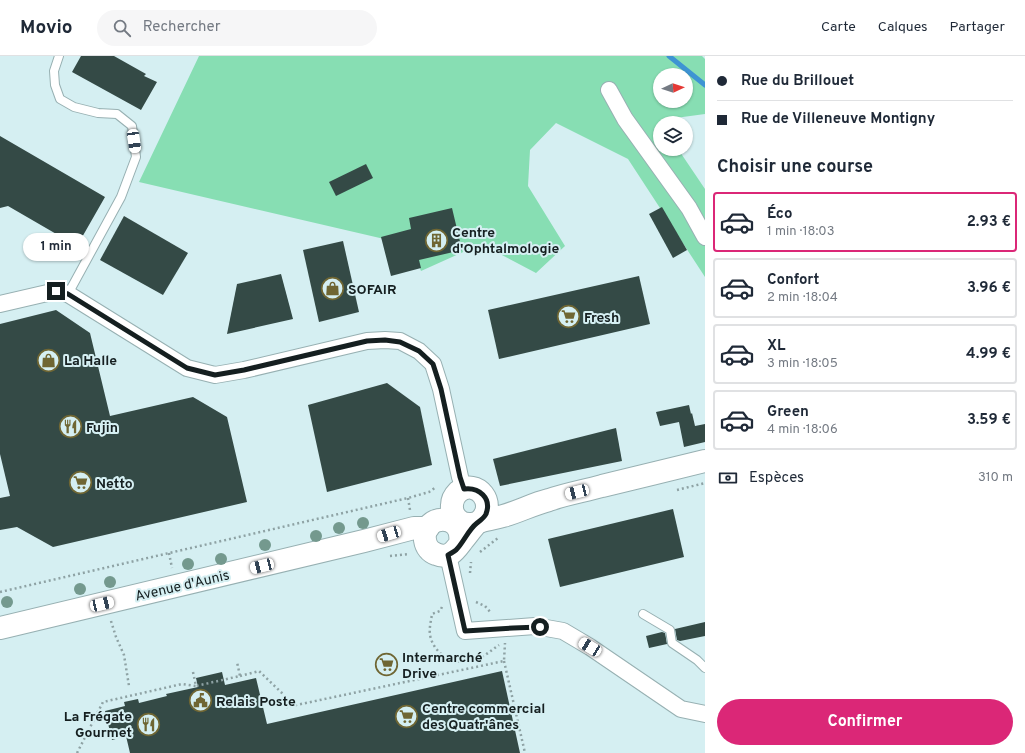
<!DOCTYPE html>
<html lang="fr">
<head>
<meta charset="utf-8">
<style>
  body { margin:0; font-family:Overpass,sans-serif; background:#f6f6f7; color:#1f2937; height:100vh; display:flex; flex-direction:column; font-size:15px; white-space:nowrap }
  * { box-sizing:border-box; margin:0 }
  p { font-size:13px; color:#747a83 }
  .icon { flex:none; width:22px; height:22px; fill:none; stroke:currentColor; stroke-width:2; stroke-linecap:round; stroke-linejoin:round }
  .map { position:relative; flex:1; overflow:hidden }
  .side { display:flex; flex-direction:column; background:#fff; width:320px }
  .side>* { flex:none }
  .guide { display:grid; align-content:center; height:88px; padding:0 12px; background:#fff }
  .needle { width:26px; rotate:86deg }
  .fabs { position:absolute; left:653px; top:12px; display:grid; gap:8px }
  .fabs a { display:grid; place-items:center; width:40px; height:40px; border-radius:50%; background:#fff; box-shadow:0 1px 3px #0004; font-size:20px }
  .end { position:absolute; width:18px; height:18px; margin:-9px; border:5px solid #151f20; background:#fff; box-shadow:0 0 0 2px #fff }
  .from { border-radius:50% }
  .bubble { position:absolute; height:28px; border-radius:14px; background:#fff; box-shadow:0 1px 3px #0004; font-size:13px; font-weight:700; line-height:28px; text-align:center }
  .car { position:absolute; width:12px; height:24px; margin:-12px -6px; border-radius:5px; box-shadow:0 0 3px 1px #0007; background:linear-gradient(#fff 24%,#345 0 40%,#fff 0 76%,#345 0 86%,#fff 0) }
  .guide b { display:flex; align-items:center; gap:14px; height:38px; font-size:15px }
  .guide b+b { border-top:1px solid #e0e1e3 }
  .guide i { width:10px; height:10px; background:#1f2937 }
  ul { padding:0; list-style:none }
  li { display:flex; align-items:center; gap:12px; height:60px; margin:0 8px 6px; padding:0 4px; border:2px solid #e0e1e3; border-radius:4px }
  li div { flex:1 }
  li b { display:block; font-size:15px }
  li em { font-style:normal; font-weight:700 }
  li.on { border-color:#db2777 }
  li>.icon { width:36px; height:36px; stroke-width:1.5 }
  h2 { padding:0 12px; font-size:18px; line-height:48px }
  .pay { display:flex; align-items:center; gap:10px; height:44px; padding:0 12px; font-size:15px }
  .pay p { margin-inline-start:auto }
  .cta { display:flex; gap:8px; margin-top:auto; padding:8px 12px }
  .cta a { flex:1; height:46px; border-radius:24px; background:#db2777; color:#fff; font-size:16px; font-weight:700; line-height:46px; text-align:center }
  header { display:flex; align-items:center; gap:24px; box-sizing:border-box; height:56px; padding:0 20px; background:#fff; border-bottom:1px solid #e0e1e3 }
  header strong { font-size:19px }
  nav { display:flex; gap:22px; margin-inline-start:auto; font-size:14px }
  .search { width:280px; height:36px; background:#f6f6f7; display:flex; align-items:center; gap:10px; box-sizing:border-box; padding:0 14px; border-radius:22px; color:#747a83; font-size:15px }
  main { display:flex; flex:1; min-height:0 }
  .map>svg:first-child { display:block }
  .green { fill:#87deb3; fill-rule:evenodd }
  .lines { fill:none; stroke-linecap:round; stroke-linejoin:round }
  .stream { stroke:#3e94d3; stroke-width:5 }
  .building { fill:#344a46 }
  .lane-casing { stroke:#97b0b2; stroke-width:10 }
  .street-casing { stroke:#97b0b2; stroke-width:18 }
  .secondary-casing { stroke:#97b0b2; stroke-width:24 }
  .path { stroke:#8ea2a4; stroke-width:2.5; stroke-dasharray:2 3; stroke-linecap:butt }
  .lane { stroke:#fff; stroke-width:8 }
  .street { stroke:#fff; stroke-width:16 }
  .secondary { stroke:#fff; stroke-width:22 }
  .tree { fill:#74998e }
  .route { stroke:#151f20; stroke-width:5 }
  .labels { text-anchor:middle; stroke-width:4; stroke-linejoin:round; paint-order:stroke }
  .poi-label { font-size:14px; font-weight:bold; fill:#151f20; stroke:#d5eff2; text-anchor:start }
  .street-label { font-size:14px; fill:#151f20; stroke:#d5eff2 }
</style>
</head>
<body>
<header>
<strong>Movio</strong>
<div class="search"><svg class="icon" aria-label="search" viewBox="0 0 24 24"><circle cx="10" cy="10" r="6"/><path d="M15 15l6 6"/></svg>Rechercher</div>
<nav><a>Carte</a><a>Calques</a><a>Partager</a></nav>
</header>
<main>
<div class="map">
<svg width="705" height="697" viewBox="0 0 705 697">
  <rect width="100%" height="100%" fill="#d5eff2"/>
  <path class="green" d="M199,0h503l3,3v55l-37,5 -3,4h-5v26h18l27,40v88l-77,-118 -72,-36 -26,27 -2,36 37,60 -29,27 -55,-29 -60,27 -11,-26 -271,-63zM660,19h26v26h-26z"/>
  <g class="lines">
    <polyline class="stream" points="669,0 705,29"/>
  </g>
  <g class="building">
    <polygon points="81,0 114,0 146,18 144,20 157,26 141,54 72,16"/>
    <polygon points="0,80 105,141 77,190 8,150 0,152"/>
    <polygon points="366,108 373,122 336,140 329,126"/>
    <polygon points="662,151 687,194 673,202 649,158"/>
    <polygon points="452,152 462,194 419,204 421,212 391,220 381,181 411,173 409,162"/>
    <polygon points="124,160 188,197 163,239 100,204"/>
    <polygon points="343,185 359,256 319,266 303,194"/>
    <polygon points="281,218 293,263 227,278 237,228"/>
    <polygon points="639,220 650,268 499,303 488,254"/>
    <polygon points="56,254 90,277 110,360 193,341 227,361 247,446 53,491 17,471 0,474 0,442 10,440 0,398 0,268"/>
    <polygon points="387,327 420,351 432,409 327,436 308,349"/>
    <polygon points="689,349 691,358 692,357 695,370 705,368 705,386 684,391 679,366 660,370 656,356"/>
    <polygon points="616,372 622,405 500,430 493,403"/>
    <polygon points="673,453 684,501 560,531 548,483"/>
    <polygon points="705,566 705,580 680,585 677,584 675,573"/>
    <polygon points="662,576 665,577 667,588 649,592 646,580"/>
    <polygon points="502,615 520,697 130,697 126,680 112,684 105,655 125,650 124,646 138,643 139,647 167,640 166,638 198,631 196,622 222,616 225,629 256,622 267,668"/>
  </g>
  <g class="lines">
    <defs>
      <g id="lane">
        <polyline points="59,0 54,15 55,29 60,43 74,51 98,57 117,58 132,70 136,101 121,141 68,238"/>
        <polyline points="643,558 670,574 672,587 697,604 705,612"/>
      </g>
      <g id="street">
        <polyline points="609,34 625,63 689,152 705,181"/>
        <polyline points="0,248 56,235 68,238 187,312 215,319 244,314 367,285 385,284 400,285 419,295 433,308 441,333 460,421 464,433"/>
        <polyline points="448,499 465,575 535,570 563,575 590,591 681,653 705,658"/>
      </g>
      <g id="secondary">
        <path d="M480,465c18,-17 -3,-44 -22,-29 -4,4 -6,8 -6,13 -1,11 8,20 19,19 4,0 7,-2 11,-3 7,-2 14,-3 21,-5 15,-4 30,-12 46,-16 17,-6 35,-9 53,-14 34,-8 69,-17 103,-25"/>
        <path d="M460,487c5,-32 -39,-29 -35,-3 1,7 5,12 11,14 14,6 20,-5 27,-14 5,-6 9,-12 14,-17"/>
        <polyline points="0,572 364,485 414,472 428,472"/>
      </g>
    </defs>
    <use href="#lane" class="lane-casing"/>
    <use href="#street" class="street-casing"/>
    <use href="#secondary" class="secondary-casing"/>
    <g class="path">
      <polyline points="677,434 705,427"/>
      <polyline points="408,442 410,454"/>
      <polyline points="480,496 498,482"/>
      <polyline points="169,497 172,512"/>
      <polyline points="390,500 409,498"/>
      <polyline points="470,517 471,506"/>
      <polyline points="0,536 408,442 429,436 436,431"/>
      <polyline points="476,546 485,550 491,557"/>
      <path d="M442,551l-2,4 -8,3c-1,7 -3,14 -2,21 4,20 24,30 42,26 10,-2 18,-10 27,-16"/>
      <polyline points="111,565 116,581 124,599 129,630"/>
      <polyline points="504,605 525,697"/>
      <polyline points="193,616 196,630 240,620 237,606"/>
      <polyline points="240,620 259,615 284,639 287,651 504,605 505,587"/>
      <polyline points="77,697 103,646 182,628 196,630"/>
    </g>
    <use href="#lane" class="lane"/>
    <use href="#street" class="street"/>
    <use href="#secondary" class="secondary"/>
  </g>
  <g class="tree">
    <circle cx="363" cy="467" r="6"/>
    <circle cx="339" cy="472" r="6"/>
    <circle cx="316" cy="480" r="6"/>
    <circle cx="265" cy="489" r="6"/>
    <circle cx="221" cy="503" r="6"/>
    <circle cx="188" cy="508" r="6"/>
    <circle cx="110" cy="526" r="6"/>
    <circle cx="80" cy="533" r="6"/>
    <circle cx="7" cy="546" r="6"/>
  </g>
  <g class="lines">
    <path class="route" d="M56,235l12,3 119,74 28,7 29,-5 123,-29 18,-1 15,2 19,9 14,13 8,25 19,88 4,12c15,-2 28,9 22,25 -2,4 -5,6 -9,9 -9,7 -13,19 -21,27 -2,2 -5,3 -8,5l17,76 48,-3 27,-1"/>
  </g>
  <defs>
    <symbol id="building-ring" viewBox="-11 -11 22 22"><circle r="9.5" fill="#d5eff2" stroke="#6f6633" stroke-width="1.5"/><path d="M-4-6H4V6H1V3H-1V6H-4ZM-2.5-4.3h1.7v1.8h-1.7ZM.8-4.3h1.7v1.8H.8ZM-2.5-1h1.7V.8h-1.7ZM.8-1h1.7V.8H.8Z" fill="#6f6633"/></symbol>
    <symbol id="shop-ring" viewBox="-11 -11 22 22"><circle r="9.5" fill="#d5eff2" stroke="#6f6633" stroke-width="1.5"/><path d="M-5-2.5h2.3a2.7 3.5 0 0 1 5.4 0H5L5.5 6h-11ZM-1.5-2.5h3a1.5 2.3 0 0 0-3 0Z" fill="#6f6633"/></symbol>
    <symbol id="supermarket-ring" viewBox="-11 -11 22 22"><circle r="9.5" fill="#d5eff2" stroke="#6f6633" stroke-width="1.5"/><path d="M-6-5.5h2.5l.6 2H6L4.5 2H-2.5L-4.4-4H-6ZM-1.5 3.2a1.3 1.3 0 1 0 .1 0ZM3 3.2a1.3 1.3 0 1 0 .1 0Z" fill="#6f6633"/></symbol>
    <symbol id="restaurant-ring" viewBox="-11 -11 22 22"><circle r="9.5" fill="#d5eff2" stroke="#6f6633" stroke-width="1.5"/><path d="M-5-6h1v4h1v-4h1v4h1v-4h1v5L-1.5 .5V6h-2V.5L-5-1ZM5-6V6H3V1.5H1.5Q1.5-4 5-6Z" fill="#6f6633"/></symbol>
    <symbol id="civic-ring" viewBox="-11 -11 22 22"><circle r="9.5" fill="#d5eff2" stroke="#6f6633" stroke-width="1.5"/><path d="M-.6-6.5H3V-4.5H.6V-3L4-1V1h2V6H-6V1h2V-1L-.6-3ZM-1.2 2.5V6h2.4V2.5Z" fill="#6f6633"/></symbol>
  </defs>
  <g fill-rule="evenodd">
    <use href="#building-ring" x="424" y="172" width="25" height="25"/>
    <use href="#shop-ring" x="320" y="220" width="25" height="25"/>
    <use href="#supermarket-ring" x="556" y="248" width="25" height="25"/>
    <use href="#shop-ring" x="36" y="292" width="25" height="25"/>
    <use href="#restaurant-ring" x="58" y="358" width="25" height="25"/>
    <use href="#supermarket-ring" x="68" y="414" width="25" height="25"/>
    <use href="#supermarket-ring" x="374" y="596" width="25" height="25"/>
    <use href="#civic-ring" x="188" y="632" width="25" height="25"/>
    <use href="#supermarket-ring" x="394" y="648" width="25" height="25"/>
    <use href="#restaurant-ring" x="136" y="656" width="25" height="25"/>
  </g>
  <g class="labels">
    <g class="poi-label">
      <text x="452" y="181">Centre<tspan x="452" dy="16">d'Ophtalmologie</tspan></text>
      <text x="348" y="238">SOFAIR</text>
      <text x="584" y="266">Fresh</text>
      <text x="64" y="309">La Halle</text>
      <text x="86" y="376">Fujin</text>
      <text x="96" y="432">Netto</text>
      <text x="402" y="606">Intermarché<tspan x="402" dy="16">Drive</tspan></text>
      <text x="216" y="650">Relais Poste</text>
      <text x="422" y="657">Centre commercial<tspan x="422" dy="16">des Quatr'ânes</tspan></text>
      <text x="132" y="665" text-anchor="end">La Frégate<tspan x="132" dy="16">Gourmet</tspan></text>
    </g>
    <g class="street-label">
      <text transform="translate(182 529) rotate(-13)" y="5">Avenue d'Aunis</text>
    </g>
  </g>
</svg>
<div class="fabs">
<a><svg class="needle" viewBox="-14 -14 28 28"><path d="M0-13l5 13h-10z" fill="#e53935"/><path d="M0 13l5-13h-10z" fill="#747a83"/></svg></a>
<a><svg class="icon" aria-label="layers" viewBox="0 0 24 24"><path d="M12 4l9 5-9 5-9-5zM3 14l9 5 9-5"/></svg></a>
</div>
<i class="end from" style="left:540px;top:571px"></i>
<i class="end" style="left:56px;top:235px"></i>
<div class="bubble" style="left:23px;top:177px;width:66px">1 min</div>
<i class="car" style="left:134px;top:85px;rotate:172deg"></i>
<i class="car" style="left:577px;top:436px;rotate:256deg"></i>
<i class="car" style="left:389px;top:478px;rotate:253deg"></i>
<i class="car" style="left:262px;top:510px;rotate:256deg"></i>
<i class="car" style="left:102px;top:548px;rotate:77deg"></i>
<i class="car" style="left:590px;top:591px;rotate:301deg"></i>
</div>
<section class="side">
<div class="guide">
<b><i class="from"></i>Rue du Brillouet</b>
<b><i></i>Rue de Villeneuve Montigny</b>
</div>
<h2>Choisir une course</h2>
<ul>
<li class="on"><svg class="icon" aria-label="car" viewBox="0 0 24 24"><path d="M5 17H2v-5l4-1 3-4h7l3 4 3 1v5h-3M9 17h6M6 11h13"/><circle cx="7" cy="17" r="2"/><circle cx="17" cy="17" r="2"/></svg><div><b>Éco</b><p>1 min · 18:03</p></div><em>2.93 €</em></li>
<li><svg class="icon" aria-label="car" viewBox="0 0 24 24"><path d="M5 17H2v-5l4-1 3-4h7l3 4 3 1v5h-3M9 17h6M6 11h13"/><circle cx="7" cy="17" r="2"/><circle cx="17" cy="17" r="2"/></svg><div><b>Confort</b><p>2 min · 18:04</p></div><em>3.96 €</em></li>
<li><svg class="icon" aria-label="car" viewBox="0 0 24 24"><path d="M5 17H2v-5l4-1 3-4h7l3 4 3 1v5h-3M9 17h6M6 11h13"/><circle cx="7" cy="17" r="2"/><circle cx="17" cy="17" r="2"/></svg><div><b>XL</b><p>3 min · 18:05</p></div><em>4.99 €</em></li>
<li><svg class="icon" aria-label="car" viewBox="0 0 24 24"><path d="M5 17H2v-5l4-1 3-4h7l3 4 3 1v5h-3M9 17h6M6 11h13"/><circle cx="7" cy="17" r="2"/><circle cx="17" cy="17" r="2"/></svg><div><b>Green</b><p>4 min · 18:06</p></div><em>3.59 €</em></li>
</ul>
<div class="pay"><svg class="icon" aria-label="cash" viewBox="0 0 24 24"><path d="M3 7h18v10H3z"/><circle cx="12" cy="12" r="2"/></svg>Espèces<p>310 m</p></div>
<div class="cta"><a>Confirmer</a></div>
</section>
</main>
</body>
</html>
